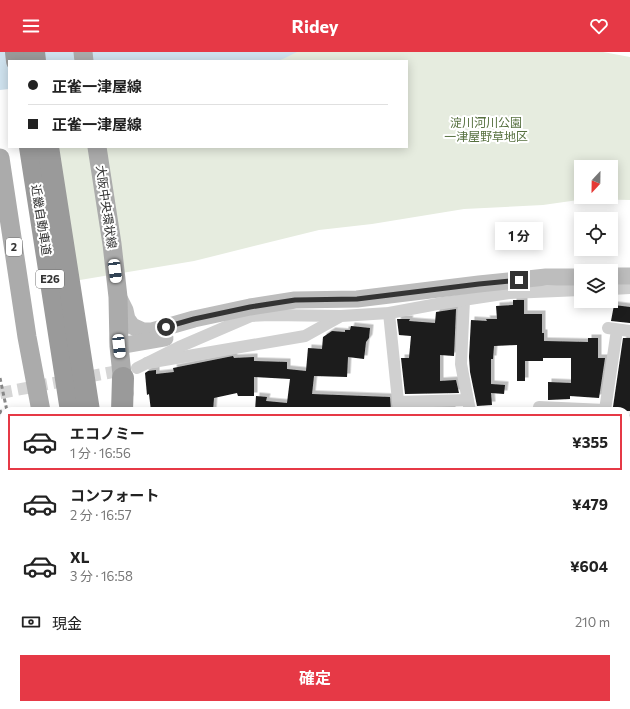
<!DOCTYPE html>
<html lang="ja">
<head>
<meta charset="utf-8">
<style>
  body { margin:0; font-family:Commissioner,"Noto Sans JP",sans-serif; background:#f6f6f6; color:#222; height:100vh; display:flex; flex-direction:column; font-size:15px; white-space:nowrap }
  * { box-sizing:border-box; margin:0 }
  p { font-size:13px; color:#767676 }
  .icon { flex:none; width:22px; height:22px; fill:none; stroke:currentColor; stroke-width:2; stroke-linecap:round; stroke-linejoin:round }
  .map { position:relative; flex:1; overflow:hidden }
  .details { position:absolute; left:0px; top:355px; width:630px; height:302px; display:flex; flex-direction:column; background:#fff; border-radius:12px 12px 0 0; box-shadow:0 2px 10px #0003 }
  .details>* { flex:none }
  .top-card { position:absolute; left:8px; top:8px; width:400px; height:88px; border-radius:0px; box-shadow:0 2px 10px #0003; display:grid; align-content:center; height:88px; padding:0 20px; background:#fff }
  .needle { width:26px; rotate:202deg }
  .fabs { position:absolute; left:574px; top:108px; display:grid; gap:8px }
  .fabs a { display:grid; place-items:center; width:44px; height:44px; border-radius:0px; background:#fff; box-shadow:0 2px 10px #0003; font-size:20px }
  .end { position:absolute; width:18px; height:18px; margin:-9px; border:5px solid #333; background:#fff; box-shadow:0 0 0 2px #fff }
  .from { border-radius:50% }
  .bubble { position:absolute; height:28px; border-radius:0px; background:#fff; box-shadow:0 2px 10px #0003; font-size:13px; font-weight:700; line-height:28px; text-align:center }
  .car { position:absolute; width:12px; height:24px; margin:-12px -6px; border-radius:5px; box-shadow:0 0 3px 1px #0007; background:linear-gradient(#fff 24%,#345 0 40%,#fff 0 76%,#345 0 86%,#fff 0) }
  .top-card b { display:flex; align-items:center; gap:14px; height:38px; font-size:15px }
  .top-card b+b { border-top:1px solid #e0e0e0 }
  .top-card i { width:10px; height:10px; background:#222 }
  ul { padding:7px 0 0; list-style:none }
  li { display:flex; align-items:center; gap:12px; height:56px; margin:0 8px 6px; padding:0 12px; border:2px solid transparent; border-radius:0px }
  li div { flex:1 }
  li b { display:block; font-size:15px }
  li em { font-style:normal; font-weight:700 }
  li.current { border-color:#e63946 }
  li>.icon { width:36px; height:36px; stroke-width:1.5 }
  .pay { display:flex; align-items:center; gap:10px; height:44px; padding:0 20px; font-size:15px }
  .pay p { margin-inline-start:auto }
  .button { display:flex; gap:8px; margin-top:auto; padding:8px 20px }
  .button a { flex:1; height:46px; border-radius:0px; background:#e63946; color:#fff; font-size:16px; font-weight:700; line-height:46px; text-align:center }
  header { display:flex; justify-content:space-between; align-items:center; height:52px; padding:0 20px; background:#e63946; color:#fff; font-size:18px; font-weight:700 }
  .map>svg:first-child { display:block }
  .green { fill:#e6ecdf; fill-rule:evenodd }
  .water { fill:#cfe2ee }
  .building { fill:#1a1a1a; filter:url(#shadow) }
  .lines { fill:none; stroke-linecap:round; stroke-linejoin:round }
  .minor-tunnel { stroke:#d6d6d6; stroke-width:12; stroke-dasharray:12 6; stroke-linecap:butt }
  .minor { stroke:#d0d0d0; stroke-width:12 }
  .secondary { stroke:#bdbdbd; stroke-width:17 }
  .primary { stroke:#ababab; stroke-width:19 }
  .motorway { stroke:#9a9a9a; stroke-width:22 }
  .rail { stroke:#888; stroke-width:3; stroke-dasharray:4 3; stroke-linecap:butt }
  .motorway-bridge { stroke:#9a9a9a; stroke-width:22 }
  .route { stroke:#333; stroke-width:5 }
  .labels { text-anchor:middle; stroke-width:4; stroke-linejoin:round; paint-order:stroke }
  .shield { fill:#fff; stroke:#707070; stroke-width:1 }
  .shield-label { font-size:11px; font-weight:bold; fill:#333 }
  .park-label { font-size:12px; fill:#56703f; stroke:#fff }
  .street-label { font-size:12px; fill:#333; stroke:#fff }
</style>
</head>
<body>
<header><svg class="icon" aria-label="menu" viewBox="0 0 24 24"><path d="M4 6h16M4 12h16M4 18h16"/></svg>Ridey<svg class="icon" aria-label="heart" viewBox="0 0 24 24"><path d="M12 20l-8-8c-3-5 5-10 8-4 3-6 11-1 8 4z"/></svg></header>
<div class="map">
<svg width="630" height="657" viewBox="0 0 630 657">
  <defs>
    <filter id="shadow"><feDropShadow dx="3.5" dy="-3.5" stdDeviation="0" flood-color="#0004"/></filter>
  </defs>
  <rect width="100%" height="100%" fill="#fff"/>
  <path class="green" d="M293,0h310l27,5v143l-45,-1 -42,6 -79,4 -92,15 -53,6 -125,31 -132,22 -24,-136h369v-86h-141zM581,115h30v30h-30z"/>
  <polygon class="water" points="0,0 297,0 283,7 277,9 9,9 9,37 0,38"/>
  <g class="building">
    <polygon points="513,248 524,248 524,262 542,262 542,281 544,281 544,289 588,290 588,286 598,286 598,306 605,306 599,346 570,344 570,347 548,348 548,330 571,331 571,306 543,306 543,309 525,309 525,329 517,329 517,293 494,294 493,307 491,307 491,332 505,333 504,342 491,341 492,353 477,354 470,320 469,305 471,268 487,269 486,267 497,267 496,254 513,253"/>
    <polygon points="614,253 630,255 630,271 611,269"/>
    <polygon points="456,257 454,304 440,303 440,329 456,328 459,341 405,342 401,306 409,306 411,284 399,283 397,267 410,267 409,269 435,271 436,260"/>
    <polygon points="351,274 370,276 369,286 366,290 364,307 348,305 347,325 314,324 312,342 390,345 391,359 255,359 256,344 267,345 266,349 287,351 290,327 254,325 254,344 238,344 237,341 214,346 213,359 151,359 149,342 147,343 145,321 148,319 156,318 156,322 174,320 173,316 233,304 234,306 254,305 254,309 287,310 287,317 306,319 308,296 322,297 323,285 332,279 345,280 345,278 350,278"/>
    <polygon points="623,286 630,286 630,359 617,359 613,355"/>
    <polygon points="452,356 452,359 406,359 406,357"/>
  </g>
  <g class="lines">
    <polyline class="minor-tunnel" points="0,341 129,317"/>
    <g class="minor">
      <polyline points="611,237 630,236"/>
      <polyline points="464,248 461,312 470,359"/>
      <polyline points="389,261 399,359"/>
      <polyline points="608,276 630,279"/>
      <polyline points="147,311 305,284 341,264 389,261 443,251 510,241 581,238"/>
      <polyline points="137,316 179,295 251,264 270,263 340,264"/>
      <polyline points="398,350 467,348"/>
      <polyline points="539,355 605,358"/>
      <polyline points="607,359 605,358 617,278"/>
      <polyline points="626,368 630,369"/>
      <polyline points="626,444 630,444"/>
      <polyline points="0,477 4,477"/>
      <polyline points="626,502 630,504"/>
      <polyline points="626,532 630,534"/>
      <polyline points="0,546 4,548"/>
      <polyline points="626,571 630,573"/>
      <polyline points="0,602 4,598"/>
      <polyline points="626,616 630,617"/>
      <polyline points="626,648 630,639"/>
      <polyline points="174,653 174,657"/>
      <polyline points="599,653 608,657"/>
      <polyline points="357,657 359,653"/>
      <polyline points="409,657 411,653"/>
      <polyline points="531,657 533,653"/>
      <polyline points="565,657 567,653"/>
    </g>
    <g class="secondary">
      <polyline points="611,224 630,224"/>
      <polyline points="120,248 125,258 127,267 132,274 143,279 152,279 194,267 250,255 295,248 357,247 479,232 546,225 581,225"/>
      <polyline points="119,294 165,286"/>
    </g>
    <g class="primary">
      <polyline points="83,0 84,9"/>
      <polyline points="97,95 112,192 118,245 119,294 124,342"/>
      <polyline points="0,106 27,285 41,359"/>
      <polyline points="86,653 87,657"/>
      <polyline points="163,653 164,657"/>
    </g>
    <g class="motorway">
      <polyline points="16,0 17,9"/>
      <polyline points="34,0 35,9"/>
      <polyline points="122,359 123,326"/>
      <polyline points="117,653 118,657"/>
      <polyline points="135,653 135,657"/>
      <polyline points="150,653 151,657"/>
    </g>
    <g class="rail">
      <polyline points="0,326 7,359"/>
      <polyline points="0,358 4,373"/>
      <polyline points="75,653 75,657"/>
      <polyline points="81,653 82,657"/>
    </g>
    <g class="motorway-bridge">
      <polyline points="30,95 71,359"/>
      <polyline points="48,95 89,359"/>
    </g>
  </g>
  <g class="lines">
    <polyline class="route" points="166,275 194,267 250,255 295,248 357,247 479,232 519,228"/>
  </g>
  <g class="labels">
    <g class="shield">
      <rect x="6" y="186" width="16" height="18" rx="3"/>
      <rect x="36" y="218" width="28" height="18" rx="3"/>
    </g>
    <g class="shield-label">
      <text x="14" y="199">2</text>
      <text x="50" y="231">E26</text>
    </g>
    <g class="park-label">
      <text x="486" y="75">淀川河川公園<tspan x="486" dy="14">一津屋野草地区</tspan></text>
    </g>
    <g class="street-label">
      <text transform="translate(106 155) rotate(82)" y="4">大阪中央環状線</text>
      <text transform="translate(41 168) rotate(81)" y="4">近畿自動車道</text>
    </g>
  </g>
</svg>
<div class="fabs">
<a><svg class="needle" viewBox="-14 -14 28 28"><path d="M0-13l5 13h-10z" fill="#e53935"/><path d="M0 13l5-13h-10z" fill="#767676"/></svg></a>
<a><svg class="icon" aria-label="locate" viewBox="0 0 24 24"><circle cx="12" cy="12" r="6"/><path d="M12 2v4M12 18v4M2 12h4M18 12h4"/></svg></a>
<a><svg class="icon" aria-label="layers" viewBox="0 0 24 24"><path d="M12 4l9 5-9 5-9-5zM3 14l9 5 9-5"/></svg></a>
</div>
<i class="end from" style="left:166px;top:275px"></i>
<i class="end" style="left:519px;top:228px"></i>
<div class="bubble" style="left:495px;top:170px;width:48px">1 分</div>
<i class="car" style="left:115px;top:219px;rotate:173deg"></i>
<i class="car" style="left:119px;top:294px;rotate:174deg"></i>
<div class="top-card">
<b><i class="from"></i>正雀一津屋線</b>
<b><i></i>正雀一津屋線</b>
</div>
<section class="details">
<ul>
<li class="current"><svg class="icon" aria-label="car" viewBox="0 0 24 24"><path d="M5 17H2v-5l4-1 3-4h7l3 4 3 1v5h-3M9 17h6M6 11h13"/><circle cx="7" cy="17" r="2"/><circle cx="17" cy="17" r="2"/></svg><div><b>エコノミー</b><p>1 分 · 16:56</p></div><em>¥355</em></li>
<li><svg class="icon" aria-label="car" viewBox="0 0 24 24"><path d="M5 17H2v-5l4-1 3-4h7l3 4 3 1v5h-3M9 17h6M6 11h13"/><circle cx="7" cy="17" r="2"/><circle cx="17" cy="17" r="2"/></svg><div><b>コンフォート</b><p>2 分 · 16:57</p></div><em>¥479</em></li>
<li><svg class="icon" aria-label="car" viewBox="0 0 24 24"><path d="M5 17H2v-5l4-1 3-4h7l3 4 3 1v5h-3M9 17h6M6 11h13"/><circle cx="7" cy="17" r="2"/><circle cx="17" cy="17" r="2"/></svg><div><b>XL</b><p>3 分 · 16:58</p></div><em>¥604</em></li>
</ul>
<div class="pay"><svg class="icon" aria-label="cash" viewBox="0 0 24 24"><path d="M3 7h18v10H3z"/><circle cx="12" cy="12" r="2"/></svg>現金<p>210 m</p></div>
<div class="button"><a>確定</a></div>
</section>
</div>
</body>
</html>
